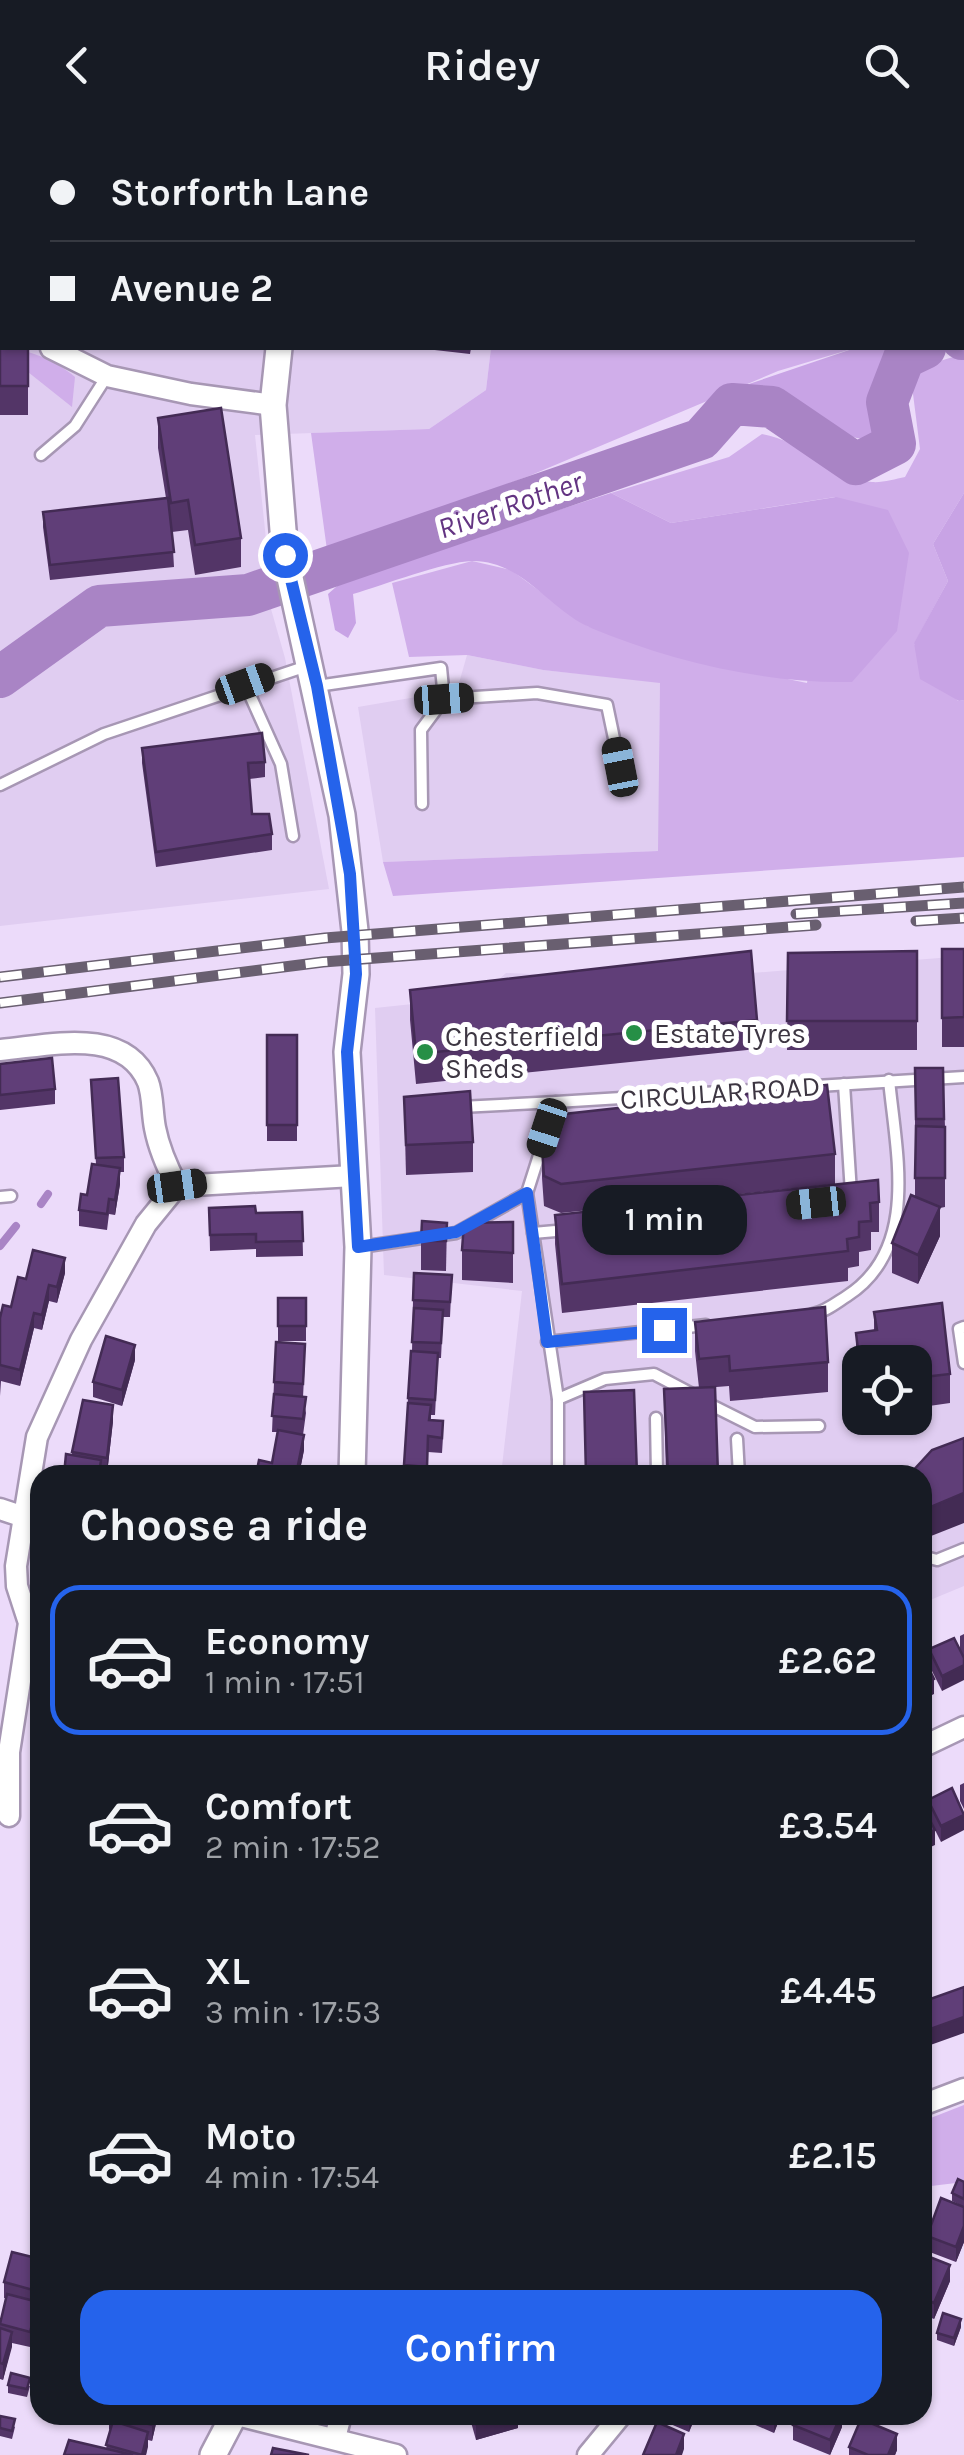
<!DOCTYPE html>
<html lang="en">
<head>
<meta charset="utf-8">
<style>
  body { margin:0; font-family:Karla,sans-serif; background:#242831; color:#f1f3f6; height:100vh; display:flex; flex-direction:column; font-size:38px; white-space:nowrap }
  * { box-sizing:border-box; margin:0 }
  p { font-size:32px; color:#9ea1a6 }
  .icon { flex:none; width:55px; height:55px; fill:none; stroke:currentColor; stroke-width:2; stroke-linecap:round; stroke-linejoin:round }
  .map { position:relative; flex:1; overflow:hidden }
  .panel { position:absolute; left:30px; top:1335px; width:902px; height:960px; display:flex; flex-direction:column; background:#171b24; border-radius:30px; box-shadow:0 2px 8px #0004 }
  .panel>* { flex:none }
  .banner { position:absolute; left:0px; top:0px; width:965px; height:220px; box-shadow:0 2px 8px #0004; display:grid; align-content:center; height:220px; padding:0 50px; background:#171b24 }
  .fabs { position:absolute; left:842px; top:1215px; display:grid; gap:20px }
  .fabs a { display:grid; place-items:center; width:90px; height:90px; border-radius:20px; background:#171b24; box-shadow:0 2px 8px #0004; font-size:50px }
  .end { position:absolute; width:45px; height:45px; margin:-22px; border:12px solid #2563eb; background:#fff; box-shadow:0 0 0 5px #fff }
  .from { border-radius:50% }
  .bubble { position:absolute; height:70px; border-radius:30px; background:#171b24; box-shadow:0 2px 8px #0004; font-size:32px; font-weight:600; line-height:70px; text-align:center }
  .car { position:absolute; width:30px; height:60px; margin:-30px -15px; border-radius:12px; box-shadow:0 0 8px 2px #0007; background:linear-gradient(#222 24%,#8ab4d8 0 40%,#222 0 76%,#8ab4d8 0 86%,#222 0) }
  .banner b { display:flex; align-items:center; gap:35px; height:95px; font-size:38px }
  .banner b+b { border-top:2px solid #363941 }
  .banner i { width:25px; height:25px; background:#f1f3f6 }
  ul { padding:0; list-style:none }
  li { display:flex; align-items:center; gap:30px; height:150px; margin:0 20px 15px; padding:0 30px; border:5px solid transparent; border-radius:30px }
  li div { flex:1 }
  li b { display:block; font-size:38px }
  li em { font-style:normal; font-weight:600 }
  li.selected { border-color:#2563eb }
  li>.icon { width:90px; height:90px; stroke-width:1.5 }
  h2 { padding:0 50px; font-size:45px; line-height:120px }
  .cta { display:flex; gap:20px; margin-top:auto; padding:20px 50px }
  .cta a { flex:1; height:115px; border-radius:30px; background:#2563eb; color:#fff; font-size:40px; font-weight:600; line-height:115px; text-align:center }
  header { display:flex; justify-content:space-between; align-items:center; height:130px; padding:0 50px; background:#171b24; font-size:45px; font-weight:600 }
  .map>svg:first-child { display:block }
  .built { fill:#e0cdf1; fill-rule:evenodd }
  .green { fill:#d0aeea }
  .forest { fill:#c8a3e5 }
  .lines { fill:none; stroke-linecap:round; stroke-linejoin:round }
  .stream { stroke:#a984c5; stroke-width:8 }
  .river { stroke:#a984c5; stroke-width:42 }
  .service-casing { stroke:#a797b4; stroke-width:15 }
  .minor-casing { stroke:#a797b4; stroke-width:25 }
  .tertiary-casing { stroke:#a797b4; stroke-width:30 }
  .service { stroke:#fff; stroke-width:10 }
  .minor { stroke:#fff; stroke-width:20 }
  .tertiary { stroke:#fff; stroke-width:25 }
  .rail-casing { stroke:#695f70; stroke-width:11 }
  .rail { stroke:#fff; stroke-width:8; stroke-dasharray:22; stroke-linecap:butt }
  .wall { fill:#533567 }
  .shaded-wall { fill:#432b54 }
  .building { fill:#603e78; stroke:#432b54; stroke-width:2.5 }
  .route { stroke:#2563eb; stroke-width:12 }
  .poi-dot { fill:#268f46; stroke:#fff; stroke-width:4 }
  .labels { text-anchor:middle; stroke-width:10; stroke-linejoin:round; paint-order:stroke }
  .poi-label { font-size:28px; fill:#3d3642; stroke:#fff; text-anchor:start }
  .street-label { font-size:28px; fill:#3d3642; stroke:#fff }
  .water-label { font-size:30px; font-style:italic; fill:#633482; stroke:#fff }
</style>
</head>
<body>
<header><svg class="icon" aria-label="back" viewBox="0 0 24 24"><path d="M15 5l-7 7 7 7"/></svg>Ridey<svg class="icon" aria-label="search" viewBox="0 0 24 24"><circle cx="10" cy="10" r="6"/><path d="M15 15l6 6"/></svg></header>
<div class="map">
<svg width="964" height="2325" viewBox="0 0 964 2325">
  <rect width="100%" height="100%" fill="#ecdbfa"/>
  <g class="built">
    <polygon points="0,0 518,0 2,2 2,218 491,218 486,260 429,299 255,305 270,447 59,489 0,534"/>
    <polygon points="269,472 285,528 329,759 0,796 0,559 100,486"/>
    <polygon points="467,525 543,540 660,552 659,721 383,732 358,577 457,560"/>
    <path d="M964,826v630l-41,17 -1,-128h-421l21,-184 -138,-16 -9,-267 104,-11 27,-24 158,7zM860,1232h55v56h-55z"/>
  </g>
  <g class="green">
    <polygon points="675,0 964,0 964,187 962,2"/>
    <path d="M0,210l2,8c25,0 55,13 73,29l-3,30 -44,-35h-28z"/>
    <polygon points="491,218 855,218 778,241 529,346 327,420 311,303 429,299 486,260"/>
    <path d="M953,227l11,1v135l-31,51 15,37 -34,63 44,57 6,-1v157l-571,39 -10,-34 275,-11 2,-168 -117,-13 -76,-15 -58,2 -17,-74 80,-22 39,9 76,56 93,31 127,26 28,-186 -164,26 -60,-30 118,-36 33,-23c41,7 78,46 110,48 10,1 23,-3 33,-5l15,-28 -8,-63 8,-19z"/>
    <polygon points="964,1975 964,2052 923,2057 923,1991"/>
  </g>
  <g class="forest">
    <path d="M855,218l40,2 -17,45v41c-29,10 -38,-10 -61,-23 -22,-13 -50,-21 -74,-27z"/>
    <path d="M611,363l60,30 165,-26 52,13 21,43 -12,78 -45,51c-86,2 -182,-21 -261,-54 -42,-18 -69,-68 -119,-67 -29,1 -88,24 -119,33l3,29 -8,15 -13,-8 -7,-36 17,-15z"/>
    <polygon points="964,363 964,570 959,571 920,549 914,513 948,451 933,414"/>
  </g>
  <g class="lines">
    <g class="stream">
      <polyline points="41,1074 48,1064"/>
      <polyline points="0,1116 16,1096"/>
    </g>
    <g class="river">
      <polyline points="962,209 964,209"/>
      <polyline points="0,547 99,476 248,465 701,309 732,274 772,277 856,334 895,314 887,272 904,228 925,218"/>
    </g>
    <defs>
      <g id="service">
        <polyline points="26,2 26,0"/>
        <polyline points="0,81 2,78"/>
        <polyline points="41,325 75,296 107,246"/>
        <polyline points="245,554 281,634 293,706"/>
        <polyline points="317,556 441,538 444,569 537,563 607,575 620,637"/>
        <polyline points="0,655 104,604 310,535"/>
        <polyline points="422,674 421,600 444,569"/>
        <polyline points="844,954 851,1063"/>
        <polyline points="461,977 556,972"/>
        <polyline points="0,1067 11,1066"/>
        <polyline points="533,1103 567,1100"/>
        <polyline points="360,1117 456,1103 527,1063"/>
        <path d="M813,1184c12,-2 23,-11 34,-18 73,-47 49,-143 42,-216"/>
        <polyline points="964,1197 959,1199 964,1233"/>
        <polyline points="547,1212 706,1195"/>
        <polyline points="558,1269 605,1249 654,1244 692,1264"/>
        <polyline points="707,1273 755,1297 819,1296"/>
        <polyline points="656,1288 657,1345"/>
        <polyline points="737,1309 739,1345"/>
        <polyline points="558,1345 558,1269 527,1063 556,972 964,947"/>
        <polyline points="922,1426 937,1430 964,1419"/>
      </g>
      <g id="minor">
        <polyline points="0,193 2,194"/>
        <polyline points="51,218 107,246 191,264 273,275"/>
        <path d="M0,920c48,-4 124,-25 148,32 5,13 4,31 7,46 4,21 12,39 22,58l176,-10"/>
        <polyline points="0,1379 21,1386"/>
        <polyline points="922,1617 964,1597"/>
        <polyline points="9,1686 9,1622 29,1493 17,1456 16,1436 37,1307 81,1210 146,1094 177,1056"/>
        <polyline points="922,1975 964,1959"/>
        <polyline points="237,2285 396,2325"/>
        <polyline points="335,2308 341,2285"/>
        <polyline points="588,2325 621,2285"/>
      </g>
      <g id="tertiary">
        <polyline points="310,2 310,0"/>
        <polyline points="279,218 273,275 285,425 342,685 355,801 356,844 347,922 358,1117 352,1345"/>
        <polyline points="213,2325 234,2285"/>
      </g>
    </defs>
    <use href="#service" class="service-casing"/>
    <use href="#minor" class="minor-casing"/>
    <use href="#tertiary" class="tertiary-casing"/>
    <use href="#service" class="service"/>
    <use href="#minor" class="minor"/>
    <use href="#tertiary" class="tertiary"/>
    <defs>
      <g id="rail">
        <polyline points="796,784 964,773"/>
        <polyline points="916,791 964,788"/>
        <polyline points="0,847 325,808 964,757"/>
        <polyline points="0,873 323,832 816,795"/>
      </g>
    </defs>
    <use href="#rail" class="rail-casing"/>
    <use href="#rail" class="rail"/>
  </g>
  <g class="wall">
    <polygon points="0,0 15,0 14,2 2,2 2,14 0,13"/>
    <polygon points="0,212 28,218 28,285 0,285"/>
    <polygon points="417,218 471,218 470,224"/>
    <polygon points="158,288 241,408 241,437 195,445 188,400 172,402 174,437 50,450 43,397 43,382 166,368 158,318"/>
    <polygon points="142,618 265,632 265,647 249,649 252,684 272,704 272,720 156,737 142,633"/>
    <rect x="942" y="819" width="22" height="98"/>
    <polygon points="917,821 917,920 787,920 788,823"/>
    <polygon points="410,860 757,890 757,919 416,954 410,890"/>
    <rect x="267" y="905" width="30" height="106"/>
    <polygon points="0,934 55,959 55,974 0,980"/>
    <polygon points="915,938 943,938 945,997 945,1077 940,1078 940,1106 918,1154 892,1143 892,1113 915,1066"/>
    <polygon points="91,950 124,1027 124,1042 120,1042 120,1054 115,1085 109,1084 107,1100 79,1096 79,1080 87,1065 96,1034"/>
    <polygon points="404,967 473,1012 473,1042 406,1045"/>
    <polygon points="555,995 835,1024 835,1054 561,1083 544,1076 542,1048 542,1018 555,1009"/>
    <polygon points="879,1072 879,1102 871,1102 871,1120 859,1122 859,1136 848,1138 848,1151 562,1183 555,1114 555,1085"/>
    <polygon points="209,1078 256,1083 302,1082 303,1126 256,1127 256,1119 210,1121"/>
    <polygon points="513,1092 513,1153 462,1150 462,1120"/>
    <polygon points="447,1093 446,1141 421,1140 421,1111"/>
    <polygon points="65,1143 57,1173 49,1171 42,1200 34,1198 20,1256 1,1251 0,1266 0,1188 11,1177 26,1149"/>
    <polygon points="452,1145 450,1187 443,1187 441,1228 438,1228 435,1285 431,1285 431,1290 443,1307 442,1323 428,1322 427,1345 404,1345 408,1268 412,1222 413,1170"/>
    <rect x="278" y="1168" width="28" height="43"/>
    <polygon points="874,1182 950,1244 950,1273 915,1278 915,1232 860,1232 860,1266 856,1233 856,1203 874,1200"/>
    <polygon points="695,1192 828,1232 828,1262 730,1271 729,1256 704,1258 718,1345 666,1345 664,1259 699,1258 695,1221"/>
    <polygon points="305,1229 303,1267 306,1283 303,1305 304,1320 299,1345 256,1345 272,1333 278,1302 272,1302 274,1252"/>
    <polygon points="135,1230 122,1276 93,1267 93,1252"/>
    <polygon points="113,1291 107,1344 101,1343 101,1345 72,1325 72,1322"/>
    <polygon points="932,1320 926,1408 922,1401 922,1345"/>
    <polygon points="964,1504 964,1528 942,1561 929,1535 929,1519 960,1521 960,1506"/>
    <polygon points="964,1653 964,1679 960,1671 960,1655"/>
    <polygon points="952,1658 941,1712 928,1686 928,1670"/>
    <polygon points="964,2052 964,2077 952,2071 952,2063"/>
    <polygon points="964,2077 964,2112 956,2132 927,2121 927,2106"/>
    <polygon points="922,2124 950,2151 934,2189 922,2184"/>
    <polygon points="40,2129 34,2171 38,2187 30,2217 12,2213 3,2250 0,2249 0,2191 6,2168 4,2168 4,2152"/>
    <polygon points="961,2197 954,2216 937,2210 937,2203"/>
    <polygon points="8,2255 30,2256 27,2267 8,2263"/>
    <polygon points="109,2285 158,2285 152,2311 148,2310 146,2325 64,2325 106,2319 110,2300 109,2299"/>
    <polygon points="469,2285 518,2285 518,2298 476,2310"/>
    <polygon points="661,2285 696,2285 689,2302 661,2290"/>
    <polygon points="737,2285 781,2285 774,2303 737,2287"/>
    <polygon points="842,2285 842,2297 830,2325 793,2310 793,2295"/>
    <polygon points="0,2286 15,2297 12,2309 0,2306"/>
    <polygon points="849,2317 897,2320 895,2325 849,2325"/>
  </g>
  <g class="shaded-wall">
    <polygon points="120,1038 120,1054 115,1085 115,1070"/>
    <polygon points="940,1077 940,1106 918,1154 918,1125"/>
    <polygon points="65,1128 65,1143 57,1173 57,1157"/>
    <polygon points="49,1155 49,1171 42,1200 42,1185"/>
    <polygon points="34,1183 34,1198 20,1256 20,1240"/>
    <polygon points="135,1215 135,1230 122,1276 122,1260"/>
    <polygon points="113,1275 113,1291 107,1344 107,1328"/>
    <polygon points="304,1305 304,1320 299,1345 296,1345"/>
    <polygon points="964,1363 964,1393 926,1408 926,1379"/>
    <polygon points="964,1535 964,1550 942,1561 942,1546"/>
    <polygon points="934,1549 934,1564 922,1570 922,1555"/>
    <polygon points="964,1685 964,1700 941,1712 941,1696"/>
    <polygon points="935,1700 935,1715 922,1721 922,1706"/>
    <polygon points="964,1887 964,1903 922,1918 922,1902"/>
    <polygon points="964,2096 964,2112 956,2132 956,2117"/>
    <polygon points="40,2132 40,2148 33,2175 33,2160"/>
    <polygon points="950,2135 950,2151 934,2189 934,2173"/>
    <polygon points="38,2172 38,2187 30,2217 30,2202"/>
    <polygon points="961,2189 961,2197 954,2216 954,2208"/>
    <polygon points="928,2192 928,2207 922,2220 922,2204"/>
    <polygon points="12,2202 12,2217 3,2250 3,2234"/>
    <polygon points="154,2285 158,2285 152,2311 152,2295"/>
    <polygon points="509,2285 518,2285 518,2298 476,2310 476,2294"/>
    <polygon points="535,2285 566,2285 535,2294"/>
    <polygon points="690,2285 696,2285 689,2302"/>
    <polygon points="775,2285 781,2285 774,2303 774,2287"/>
    <polygon points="841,2285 842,2285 842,2297 830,2325 830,2310"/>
    <polygon points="148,2302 148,2317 146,2325 142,2325"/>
    <polygon points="684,2304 684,2319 682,2325 676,2325"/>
    <polygon points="897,2304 897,2320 895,2325 888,2325"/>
  </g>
  <g class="building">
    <rect x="56" y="0" width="135" height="2"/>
    <polygon points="379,0 467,0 484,2 379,2"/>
    <polygon points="0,212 2,212 2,218 28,218 28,256 0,256"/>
    <polygon points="221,278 241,408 195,415 188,370 171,373 158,288"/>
    <polygon points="168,368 174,422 50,435 43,382"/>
    <polygon points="262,603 265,632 248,633 252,684 269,684 272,704 156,722 142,618"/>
    <polygon points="942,819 964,819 964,887 942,888"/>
    <polygon points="751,821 757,890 416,924 410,860"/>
    <polygon points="917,821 917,891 787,891 788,823"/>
    <rect x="267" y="905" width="30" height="90"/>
    <polygon points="52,928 55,959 0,965 0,934"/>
    <polygon points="915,938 943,938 944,989 916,989"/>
    <polygon points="118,948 124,1027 96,1028 91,950"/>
    <polygon points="827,955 835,1024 561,1054 544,1046 542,1018 547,1011 556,1009 555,995 564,984"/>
    <polygon points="470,961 473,1012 406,1015 404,967"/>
    <polygon points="916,996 945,997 945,1048 915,1048"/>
    <polygon points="92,1034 120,1038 115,1070 109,1069 107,1084 79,1080 81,1064 87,1065"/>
    <polygon points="878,1050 879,1072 870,1073 871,1091 859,1092 859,1107 847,1109 848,1121 562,1154 555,1085"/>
    <polygon points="911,1065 940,1077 918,1125 892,1113"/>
    <polygon points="255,1076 256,1083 302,1082 303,1111 256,1112 256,1104 210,1105 209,1078"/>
    <polygon points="422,1091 447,1093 446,1111 421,1111"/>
    <polygon points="513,1092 513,1123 462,1120 464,1093"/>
    <polygon points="33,1120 65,1128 57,1157 49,1155 42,1185 34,1183 20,1240 0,1235 0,1188 3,1175 11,1177 18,1147 26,1149"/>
    <polygon points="414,1143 452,1145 450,1172 413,1170"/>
    <rect x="278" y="1168" width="28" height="28"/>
    <polygon points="942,1173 950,1244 915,1248 915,1232 860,1232 860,1237 856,1203 877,1200 874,1182"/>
    <polygon points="825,1177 828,1232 730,1241 729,1226 699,1229 695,1192"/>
    <polygon points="414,1178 443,1180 441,1213 412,1212"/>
    <polygon points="106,1206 135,1215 122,1260 93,1252"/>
    <polygon points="276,1212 305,1214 303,1254 274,1252"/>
    <polygon points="411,1221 438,1223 435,1270 408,1268"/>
    <polygon points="715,1257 718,1345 668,1345 664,1259"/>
    <polygon points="634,1260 637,1345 586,1345 584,1262"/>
    <polygon points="274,1264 306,1267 303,1289 272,1286"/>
    <polygon points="83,1270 113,1275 107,1328 72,1322"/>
    <polygon points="408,1273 431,1275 429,1290 443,1291 442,1308 428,1306 427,1337 404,1335"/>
    <polygon points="278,1300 304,1305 296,1345 256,1345 259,1330 272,1333"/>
    <polygon points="964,1308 964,1363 926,1379 922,1371 922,1345 910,1344 932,1320"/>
    <polygon points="66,1324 101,1330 99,1345 64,1345"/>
    <polygon points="954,1508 964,1528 964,1535 942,1546 929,1519"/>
    <polygon points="922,1525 934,1549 922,1555"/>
    <polygon points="952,1658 964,1685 941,1696 928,1670"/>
    <polygon points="922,1675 935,1700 922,1706"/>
    <polygon points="964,1857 964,1887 922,1902 922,1872"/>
    <polygon points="958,2049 964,2052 964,2069 952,2063"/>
    <polygon points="941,2068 964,2077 964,2096 956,2117 927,2106"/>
    <polygon points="12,2122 40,2129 33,2160 4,2152"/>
    <polygon points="922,2124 950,2135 934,2173 922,2168"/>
    <polygon points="7,2164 38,2172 30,2202 0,2194"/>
    <polygon points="943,2183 961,2189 954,2208 937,2203"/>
    <polygon points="922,2190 928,2192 922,2204"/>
    <polygon points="0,2198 12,2202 3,2234 0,2233"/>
    <polygon points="11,2243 30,2248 27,2259 8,2255"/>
    <polygon points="114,2285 154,2285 152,2295"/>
    <polygon points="474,2285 509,2285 476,2294"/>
    <polygon points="797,2285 841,2285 830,2310 793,2295"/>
    <polygon points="0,2286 15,2289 12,2301 0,2298"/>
    <polygon points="861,2289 897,2304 888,2325 868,2325 849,2317"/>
    <polygon points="113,2291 148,2302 142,2325 106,2315"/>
    <polygon points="657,2292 684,2304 676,2325 643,2325"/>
    <polygon points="69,2310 133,2325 64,2325"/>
    <polygon points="273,2318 309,2325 271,2325"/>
  </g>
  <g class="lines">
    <polyline class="route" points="285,425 317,556 350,744 356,844 347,922 358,1117 456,1102 527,1063 547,1212 664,1200"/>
  </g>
  <g class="poi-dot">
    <circle cx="634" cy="903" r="10"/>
    <circle cx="425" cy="922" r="10"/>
  </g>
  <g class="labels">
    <g class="poi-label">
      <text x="654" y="913">Estate Tyres</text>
      <text x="445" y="916">Chesterfield<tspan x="445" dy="32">Sheds</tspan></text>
    </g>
    <g class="street-label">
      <text transform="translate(720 962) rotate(-4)" y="10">CIRCULAR ROAD</text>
    </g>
    <g class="water-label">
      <text transform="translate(510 375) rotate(-19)" y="10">River Rother</text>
    </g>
  </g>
</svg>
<div class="fabs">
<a><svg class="icon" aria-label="locate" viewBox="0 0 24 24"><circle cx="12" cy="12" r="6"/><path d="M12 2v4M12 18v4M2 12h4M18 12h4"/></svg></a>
</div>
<i class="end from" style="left:285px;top:425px"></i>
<i class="end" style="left:664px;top:1200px"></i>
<div class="bubble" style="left:582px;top:1055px;width:165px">1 min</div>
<i class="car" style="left:245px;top:554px;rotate:70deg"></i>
<i class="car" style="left:444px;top:569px;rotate:86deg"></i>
<i class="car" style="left:620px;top:637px;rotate:349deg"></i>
<i class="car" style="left:547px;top:998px;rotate:198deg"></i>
<i class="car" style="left:177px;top:1056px;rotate:82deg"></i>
<i class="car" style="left:816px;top:1073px;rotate:264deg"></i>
<div class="banner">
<b><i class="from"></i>Storforth Lane</b>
<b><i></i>Avenue 2</b>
</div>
<section class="panel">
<h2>Choose a ride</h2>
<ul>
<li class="selected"><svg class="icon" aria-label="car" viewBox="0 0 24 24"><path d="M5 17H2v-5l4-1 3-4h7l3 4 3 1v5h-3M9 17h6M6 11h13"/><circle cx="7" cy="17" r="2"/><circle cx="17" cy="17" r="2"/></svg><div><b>Economy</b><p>1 min · 17:51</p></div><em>£2.62</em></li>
<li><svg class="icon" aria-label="car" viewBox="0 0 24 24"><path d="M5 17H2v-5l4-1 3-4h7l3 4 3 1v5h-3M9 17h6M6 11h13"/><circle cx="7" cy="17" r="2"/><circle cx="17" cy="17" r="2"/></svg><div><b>Comfort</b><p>2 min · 17:52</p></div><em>£3.54</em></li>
<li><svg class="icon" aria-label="car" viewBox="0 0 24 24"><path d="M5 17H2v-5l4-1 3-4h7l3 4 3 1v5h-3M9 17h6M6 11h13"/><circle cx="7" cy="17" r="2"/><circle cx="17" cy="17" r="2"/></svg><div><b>XL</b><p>3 min · 17:53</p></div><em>£4.45</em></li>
<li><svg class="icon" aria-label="car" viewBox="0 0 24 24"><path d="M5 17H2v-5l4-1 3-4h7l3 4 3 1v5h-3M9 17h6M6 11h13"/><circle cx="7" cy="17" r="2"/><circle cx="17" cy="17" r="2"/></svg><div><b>Moto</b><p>4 min · 17:54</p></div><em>£2.15</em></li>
</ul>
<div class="cta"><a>Confirm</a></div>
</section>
</div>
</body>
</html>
